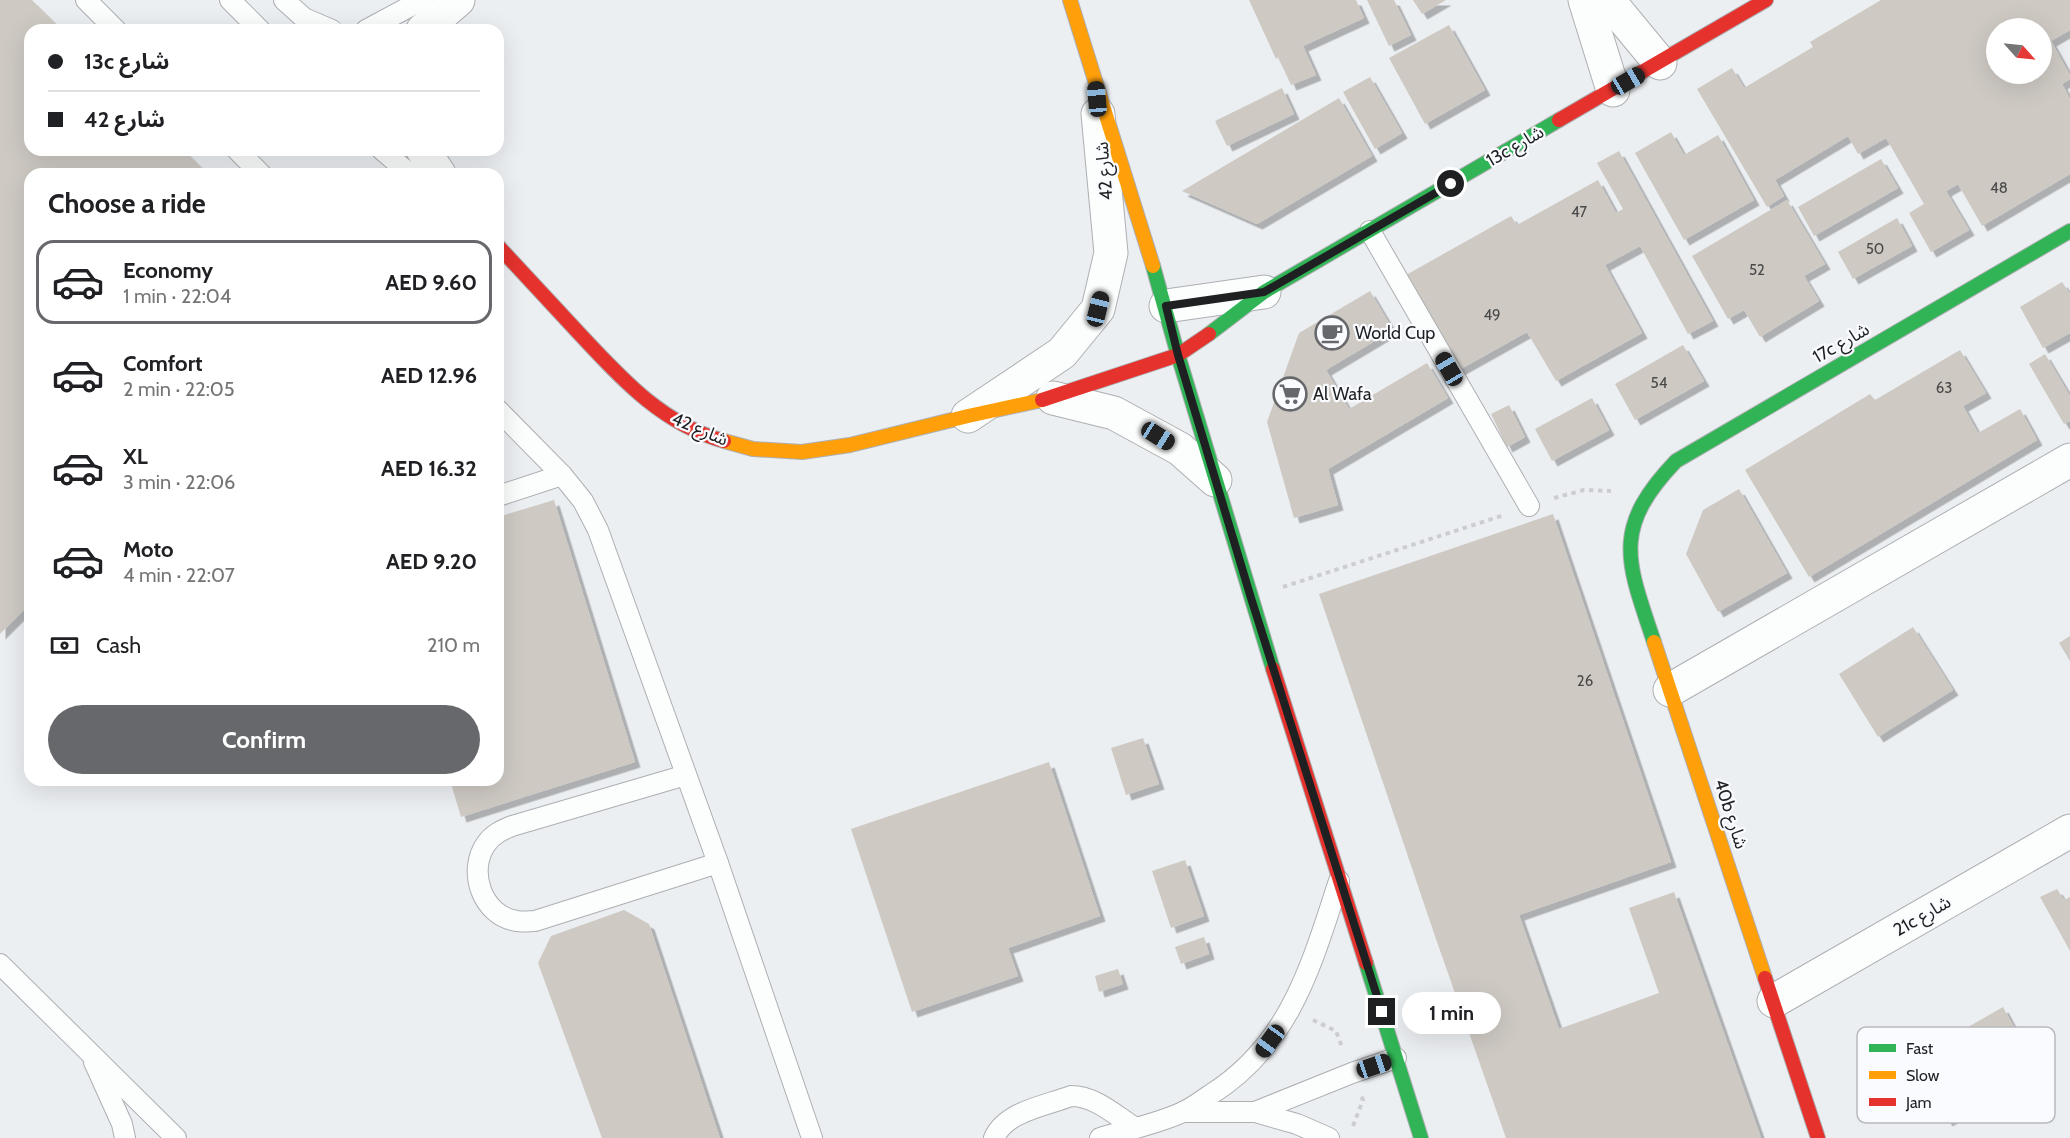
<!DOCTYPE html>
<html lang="en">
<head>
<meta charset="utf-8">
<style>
  body { margin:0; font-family:Cabin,"Noto Sans Arabic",sans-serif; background:#f6f6f6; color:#202124; height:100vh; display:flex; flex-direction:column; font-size:22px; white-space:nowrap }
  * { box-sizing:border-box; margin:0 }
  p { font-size:20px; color:#757577 }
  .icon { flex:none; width:33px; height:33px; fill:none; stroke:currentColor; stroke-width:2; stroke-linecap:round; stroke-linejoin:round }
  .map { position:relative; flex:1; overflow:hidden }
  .drawer { position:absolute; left:24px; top:168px; width:480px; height:618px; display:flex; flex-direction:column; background:#fff; border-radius:18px; box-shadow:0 6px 24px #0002 }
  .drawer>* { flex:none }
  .banner { position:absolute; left:24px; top:24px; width:480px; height:132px; border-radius:18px; box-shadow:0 6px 24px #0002; display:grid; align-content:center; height:132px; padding:0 24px; background:#fff }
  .needle { width:39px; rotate:117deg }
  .tools { position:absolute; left:1986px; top:18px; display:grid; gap:12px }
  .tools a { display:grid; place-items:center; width:66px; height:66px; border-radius:50%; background:#fff; box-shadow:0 6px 24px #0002; font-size:30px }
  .end { position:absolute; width:27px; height:27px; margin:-14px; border:8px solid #1e2022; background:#fff; box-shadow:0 0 0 3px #fff }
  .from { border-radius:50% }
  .bubble { position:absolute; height:42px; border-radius:21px; background:#fff; box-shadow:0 6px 24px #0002; font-size:20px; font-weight:700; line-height:42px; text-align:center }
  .car { position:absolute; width:18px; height:36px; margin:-18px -9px; border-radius:8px; box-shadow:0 0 4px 2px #0007; background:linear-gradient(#222 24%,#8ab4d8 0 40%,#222 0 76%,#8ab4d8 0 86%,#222 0) }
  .banner b { display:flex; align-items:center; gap:21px; height:57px; font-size:22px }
  .banner b+b { border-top:2px solid #e0e0e0 }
  .banner i { width:15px; height:15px; background:#202124 }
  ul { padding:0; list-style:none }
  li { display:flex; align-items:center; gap:18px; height:84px; margin:0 12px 9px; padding:0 12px; border:3px solid transparent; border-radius:18px }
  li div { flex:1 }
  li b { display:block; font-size:22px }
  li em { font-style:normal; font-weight:700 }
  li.selected { border-color:#66686b }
  li>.icon { width:54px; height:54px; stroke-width:1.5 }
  h2 { padding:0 24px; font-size:27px; line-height:72px }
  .pay { display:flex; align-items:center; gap:15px; height:66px; padding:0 24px; font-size:22px }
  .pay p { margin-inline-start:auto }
  .primary-button { display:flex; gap:12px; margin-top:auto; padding:12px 24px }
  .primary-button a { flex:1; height:69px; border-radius:36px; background:#66686b; color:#fff; font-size:24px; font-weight:700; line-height:69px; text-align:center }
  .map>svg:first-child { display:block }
  .building { fill:#cec9c3; fill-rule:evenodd; filter:url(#shadow) }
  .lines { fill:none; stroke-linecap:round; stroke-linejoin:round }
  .lane-casing { stroke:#adafb2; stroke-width:22 }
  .street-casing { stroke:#adafb2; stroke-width:35 }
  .fast-casing { stroke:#adafb2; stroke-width:16 }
  .slow-casing { stroke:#adafb2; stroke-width:16 }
  .jam-casing { stroke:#adafb2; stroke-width:16 }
  .path { stroke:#cdcdcf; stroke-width:4; stroke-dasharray:4.5 4.5; stroke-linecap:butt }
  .lane { stroke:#fcfdfd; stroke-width:20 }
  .street { stroke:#fcfdfd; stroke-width:33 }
  .fast { stroke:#30b455; stroke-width:14 }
  .slow { stroke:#ff9f0a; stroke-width:14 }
  .jam { stroke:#e5322d; stroke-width:14 }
  .route { stroke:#1e2022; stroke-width:8 }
  .labels { text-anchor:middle; stroke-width:4.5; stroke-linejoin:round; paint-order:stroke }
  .number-label { font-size:15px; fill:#4a4a4a }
  .street-label { font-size:18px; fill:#1e2022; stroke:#f9fbff }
  .poi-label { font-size:18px; fill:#1e2022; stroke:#f9fbff; text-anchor:start }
  .key { fill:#f9fbff; stroke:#b7b9bd; stroke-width:1.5 }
  .key-label { font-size:16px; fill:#1e2022 }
</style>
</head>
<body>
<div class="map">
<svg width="2070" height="1138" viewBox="0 0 2070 1138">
  <defs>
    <filter id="shadow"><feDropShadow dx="5.5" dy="5.5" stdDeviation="0" flood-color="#0004"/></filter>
  </defs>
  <rect width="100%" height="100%" fill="#eceff2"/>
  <g class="building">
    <polygon points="0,0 32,0 62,30 30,30 30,150 184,150 208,174 30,174 30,604 0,634"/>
    <polygon points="1249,0 1356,0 1364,18 1303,46 1316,75 1291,85 1278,57 1276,59"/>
    <polygon points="1367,0 1394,0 1411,35 1389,46"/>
    <polygon points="1413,0 1446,0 1422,14"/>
    <path d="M1881,0h189v30l-19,11 19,34v4l-8,5 8,15v75l-88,52 -24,-42 -12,7 23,39 -38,22 -22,-39 15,-9 -38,-66 -28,16 -10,-18 -73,44 9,16 -17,11 -70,-118 35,-21 12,20 69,-41 -3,-5zM1996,28h46v46h-46z"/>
    <polygon points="1449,25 1485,90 1425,124 1389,58"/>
    <polygon points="1370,77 1402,133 1375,149 1343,92"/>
    <polygon points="1282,88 1294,114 1227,146 1215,121"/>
    <polygon points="1339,98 1372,156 1257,224 1182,191"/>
    <polygon points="1671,132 1684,155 1718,135 1754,200 1684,240 1635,153"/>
    <polygon points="1619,151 1713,321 1688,334 1640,246 1605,265 1642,333 1556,381 1527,332 1459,370 1406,275 1511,216 1517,225 1598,180 1616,213 1623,209 1597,163"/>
    <polygon points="1881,159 1898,188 1814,236 1798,207"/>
    <polygon points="1787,200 1825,264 1804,276 1819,301 1760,337 1744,310 1728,319 1692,256"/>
    <polygon points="1897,218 1912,246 1853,279 1838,252"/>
    <polygon points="2062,282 2070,294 2070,333 2043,348 2020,307"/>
    <polygon points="1370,291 1393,330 1326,370 1349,409 1427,363 1448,398 1328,469 1338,505 1294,518 1267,422 1299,333"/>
    <polygon points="1683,345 1704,381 1635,420 1615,384"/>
    <polygon points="1960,350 1986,393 1963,406 1978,433 2020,409 2037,440 1809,577 1745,470 1870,394 1875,400"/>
    <polygon points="2045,354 2070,396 2070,421 2064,424 2029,364"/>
    <polygon points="1592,398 1609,430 1552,461 1535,429"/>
    <polygon points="1509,405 1525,437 1507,447 1491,414"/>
    <polygon points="1739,489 1787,573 1718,612 1686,554 1703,510"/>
    <polygon points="554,500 635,762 461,817 450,780 498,780 498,517"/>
    <polygon points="1553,514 1671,862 1519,915 1559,1029 1659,993 1629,908 1674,892 1761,1138 1506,1138 1437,942 1319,594"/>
    <polygon points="1913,627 1953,690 1878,737 1839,674"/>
    <polygon points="2070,636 2070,661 2059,643"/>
    <polygon points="1143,738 1159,784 1126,795 1111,748"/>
    <polygon points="1049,762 1100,916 1008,948 1018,976 912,1012 851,829"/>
    <polygon points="1185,860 1204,916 1171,928 1152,871"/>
    <polygon points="2057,889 2064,900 2070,897 2070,951 2040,897"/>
    <polygon points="624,910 649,924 720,1138 602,1138 538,963 551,936"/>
    <polygon points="1204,937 1209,954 1181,964 1175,947"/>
    <polygon points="1118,969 1123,984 1099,992 1095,976"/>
    <polygon points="2003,1007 2037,1070 1947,1121 1912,1059"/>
  </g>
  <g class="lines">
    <defs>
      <g id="lane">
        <polyline points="86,0 116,30"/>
        <polyline points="230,0 260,30"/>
        <polyline points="284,0 304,18 332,30"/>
        <polyline points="366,30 422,0"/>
        <polyline points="237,150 261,174"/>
        <polyline points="382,150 410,174"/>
        <polyline points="1370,231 1529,506"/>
        <polyline points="498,410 562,475 583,501 598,530 718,863 812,1138"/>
        <polyline points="498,496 562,475"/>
        <path d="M686,775l-174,51c-10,4 -19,8 -26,18 -19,27 -4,72 31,77 6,1 13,0 18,0l183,-58"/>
        <polyline points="0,964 176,1138"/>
        <polyline points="94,1062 122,1124 125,1138"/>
        <polyline points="1183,1112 1255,1112 1297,1124 1329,1138"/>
        <polyline points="1255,1112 1352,1073 1396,1058"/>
        <path d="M994,1138c12,-27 51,-32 77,-42 24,0 44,19 63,31"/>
        <path d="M1100,1138c27,-8 57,-14 83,-26 9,-4 18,-11 27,-17 80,-50 101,-129 129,-214"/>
      </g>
      <g id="street">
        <polyline points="1585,0 1613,90"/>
        <polyline points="1608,0 1660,63"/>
        <polyline points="423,30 458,0"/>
        <polyline points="423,150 439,174"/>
        <polyline points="1166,306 1264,292"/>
        <polyline points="1053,398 1114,413 1180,449 1215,480"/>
        <polyline points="968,416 1062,353 1098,309 1111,253 1098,114"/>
        <polyline points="1670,690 2070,460"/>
        <polyline points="1774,1001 2070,831"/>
      </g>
      <g id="fast">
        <polyline points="1153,266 1178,355 1273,669"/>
        <polyline points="1209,334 1264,292 1559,120"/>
        <path d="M1654,642c-27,-81 -43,-113 22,-181l394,-230"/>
        <polyline points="1366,963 1421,1138"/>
      </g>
      <g id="slow">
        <polyline points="1070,0 1153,266"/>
        <polyline points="724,441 753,449 802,452 850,445 968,416 1042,400"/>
        <polyline points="1654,642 1765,978"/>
      </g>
      <g id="jam">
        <polyline points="1559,120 1766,0"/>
        <path d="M498,246c26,28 52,56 78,84 43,46 85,94 148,111"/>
        <polyline points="1042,400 1178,355 1209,334"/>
        <polyline points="1273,669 1366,963"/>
        <polyline points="1765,978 1818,1138"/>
      </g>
    </defs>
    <use href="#lane" class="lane-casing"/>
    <use href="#street" class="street-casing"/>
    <use href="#fast" class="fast-casing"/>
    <use href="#slow" class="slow-casing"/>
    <use href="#jam" class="jam-casing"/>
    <g class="path">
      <polyline points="1554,498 1584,490 1611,491"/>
      <polyline points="1283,587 1504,515"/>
      <polyline points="1313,1020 1336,1031 1342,1047"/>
      <polyline points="1353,1126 1363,1100 1361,1096"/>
    </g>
    <use href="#lane" class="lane"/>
    <use href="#street" class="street"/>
    <use href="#fast" class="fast"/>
    <use href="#slow" class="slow"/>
    <use href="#jam" class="jam"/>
  </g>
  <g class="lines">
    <polyline class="route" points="1382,1012 1251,598 1178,355 1166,306 1264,292 1451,184"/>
  </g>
  <defs>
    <symbol id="cafe-ring" viewBox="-11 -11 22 22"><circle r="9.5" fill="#f9fbff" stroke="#66686b" stroke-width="1.5"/><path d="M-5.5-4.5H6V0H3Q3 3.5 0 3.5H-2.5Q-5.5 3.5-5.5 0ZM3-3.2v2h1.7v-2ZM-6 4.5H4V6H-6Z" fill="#66686b"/></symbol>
    <symbol id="supermarket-ring" viewBox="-11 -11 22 22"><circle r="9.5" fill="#f9fbff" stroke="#66686b" stroke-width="1.5"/><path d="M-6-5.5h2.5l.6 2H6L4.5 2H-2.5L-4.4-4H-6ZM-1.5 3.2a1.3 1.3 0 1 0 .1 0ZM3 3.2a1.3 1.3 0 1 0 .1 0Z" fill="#66686b"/></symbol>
  </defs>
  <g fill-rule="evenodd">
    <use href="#cafe-ring" x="1313" y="314" width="38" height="38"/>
    <use href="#supermarket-ring" x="1271" y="375" width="38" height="38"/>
  </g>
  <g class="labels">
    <g class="number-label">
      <text x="1999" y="193">48</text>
      <text x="1579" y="217">47</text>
      <text x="1875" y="254">50</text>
      <text x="1757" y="275">52</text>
      <text x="1492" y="320">49</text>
      <text x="1659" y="388">54</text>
      <text x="1944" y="393">63</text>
      <text x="1585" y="686">26</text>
    </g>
    <g class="street-label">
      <text transform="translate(1515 146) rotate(-30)" y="6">13c شارع</text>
      <text transform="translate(1104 171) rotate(-95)" y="6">شارع 42</text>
      <text transform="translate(1841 343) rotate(-30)" y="6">17c شارع</text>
      <text transform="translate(700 429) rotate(23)" y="6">شارع 42</text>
      <text transform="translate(1731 814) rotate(72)" y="6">40b شارع</text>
      <text transform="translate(1922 916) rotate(-30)" y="6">21c شارع</text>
    </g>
    <g class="poi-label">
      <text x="1355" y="339">World Cup</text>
      <text x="1313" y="400">Al Wafa</text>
    </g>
  </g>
  <rect x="1857" y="1027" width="198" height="96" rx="9" class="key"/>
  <rect x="1869" y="1044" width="27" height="8" fill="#30b455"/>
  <rect x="1869" y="1071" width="27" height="8" fill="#ff9f0a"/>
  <rect x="1869" y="1098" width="27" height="8" fill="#e5322d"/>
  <g class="key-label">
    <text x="1906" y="1054">Fast</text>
    <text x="1906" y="1081">Slow</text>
    <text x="1906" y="1108">Jam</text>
  </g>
</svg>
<div class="tools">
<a><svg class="needle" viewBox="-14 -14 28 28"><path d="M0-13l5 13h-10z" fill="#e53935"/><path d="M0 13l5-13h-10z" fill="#757577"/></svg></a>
</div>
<i class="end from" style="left:1451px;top:184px"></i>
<i class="end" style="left:1382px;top:1012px"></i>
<div class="bubble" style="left:1402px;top:992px;width:99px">1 min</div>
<i class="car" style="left:1628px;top:81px;rotate:60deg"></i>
<i class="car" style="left:1097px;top:99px;rotate:355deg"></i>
<i class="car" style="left:1098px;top:309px;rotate:14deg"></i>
<i class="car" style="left:1449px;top:369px;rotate:330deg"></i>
<i class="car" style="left:1158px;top:436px;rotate:122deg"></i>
<i class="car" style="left:1270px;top:1041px;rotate:216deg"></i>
<i class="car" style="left:1374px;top:1066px;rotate:71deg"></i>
<div class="banner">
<b><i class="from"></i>13c شارع</b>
<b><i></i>شارع 42</b>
</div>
<section class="drawer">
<h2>Choose a ride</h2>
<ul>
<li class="selected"><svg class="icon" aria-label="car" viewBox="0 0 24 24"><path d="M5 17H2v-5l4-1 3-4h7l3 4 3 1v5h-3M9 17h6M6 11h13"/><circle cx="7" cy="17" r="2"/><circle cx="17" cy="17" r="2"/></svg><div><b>Economy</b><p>1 min · 22:04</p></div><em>AED 9.60</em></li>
<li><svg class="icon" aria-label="car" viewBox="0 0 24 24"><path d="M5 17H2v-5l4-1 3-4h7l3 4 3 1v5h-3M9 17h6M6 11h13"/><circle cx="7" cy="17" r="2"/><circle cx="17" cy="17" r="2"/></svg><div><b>Comfort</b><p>2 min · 22:05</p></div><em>AED 12.96</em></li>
<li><svg class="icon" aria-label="car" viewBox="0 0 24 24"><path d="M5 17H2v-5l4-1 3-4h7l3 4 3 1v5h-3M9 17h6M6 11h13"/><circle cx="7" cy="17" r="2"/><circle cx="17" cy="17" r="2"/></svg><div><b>XL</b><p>3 min · 22:06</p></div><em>AED 16.32</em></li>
<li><svg class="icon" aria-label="car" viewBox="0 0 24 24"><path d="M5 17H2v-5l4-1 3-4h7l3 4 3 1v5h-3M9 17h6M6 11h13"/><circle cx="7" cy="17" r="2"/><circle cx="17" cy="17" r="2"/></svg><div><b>Moto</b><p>4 min · 22:07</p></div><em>AED 9.20</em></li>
</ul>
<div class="pay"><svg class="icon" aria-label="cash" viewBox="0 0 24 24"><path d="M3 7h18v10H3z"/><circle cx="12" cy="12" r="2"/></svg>Cash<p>210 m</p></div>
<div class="primary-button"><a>Confirm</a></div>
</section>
</div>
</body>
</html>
